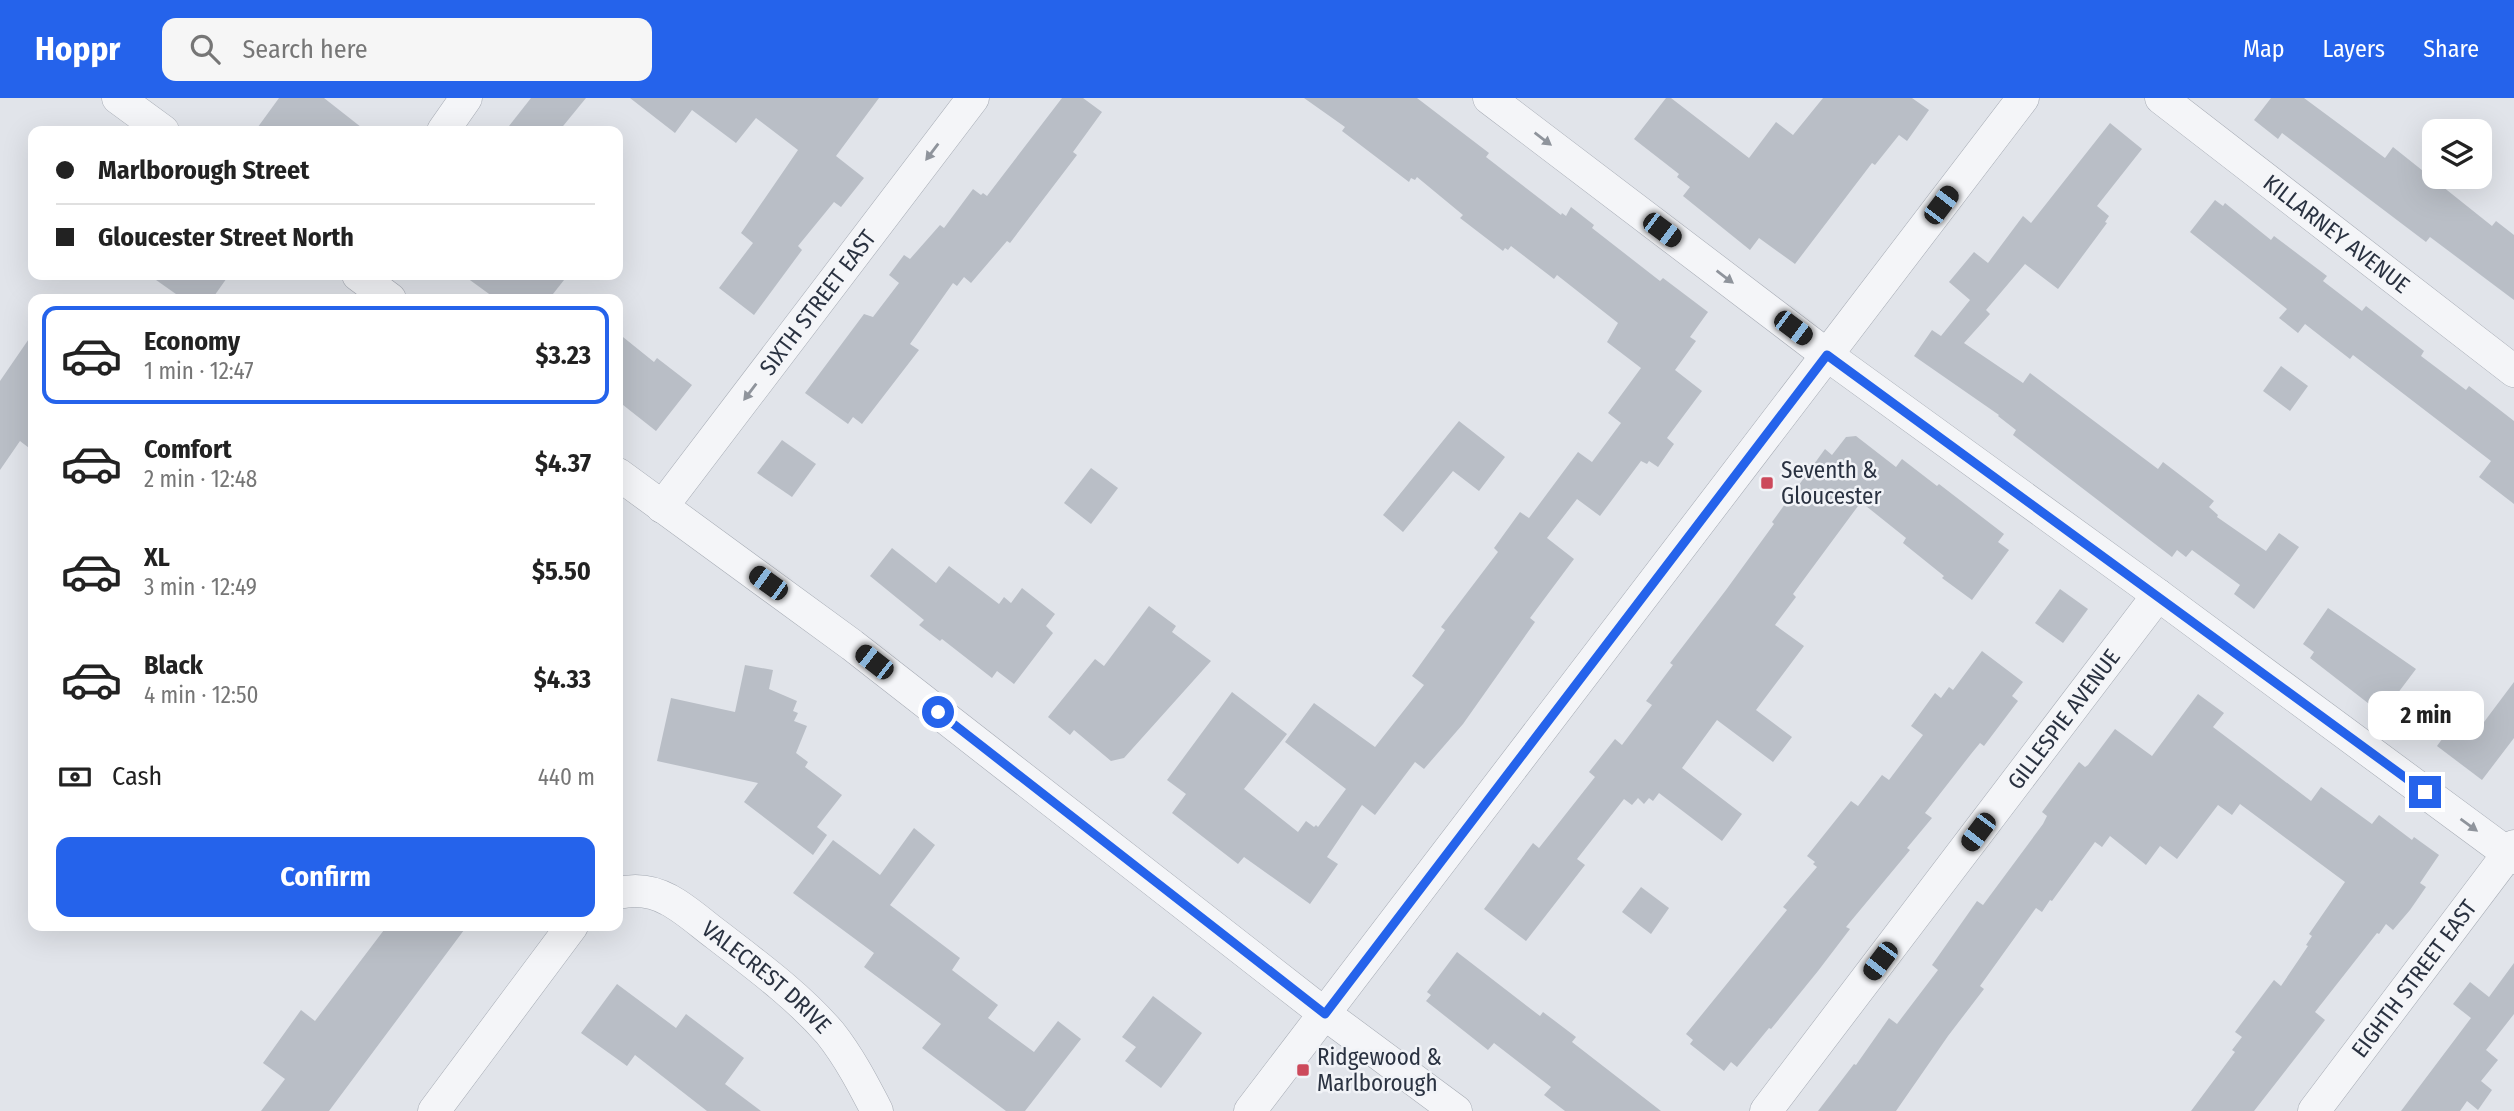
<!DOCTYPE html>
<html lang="en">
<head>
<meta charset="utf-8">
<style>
  body { margin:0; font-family:"Fira Sans Condensed",sans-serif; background:#f6f6f6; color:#222; height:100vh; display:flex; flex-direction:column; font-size:26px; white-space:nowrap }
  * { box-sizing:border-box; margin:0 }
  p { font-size:23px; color:#767676 }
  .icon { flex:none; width:38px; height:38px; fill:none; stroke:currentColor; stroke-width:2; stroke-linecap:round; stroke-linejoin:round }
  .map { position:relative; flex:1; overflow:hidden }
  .drawer { position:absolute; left:28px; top:196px; width:595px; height:637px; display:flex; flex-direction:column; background:#fff; border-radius:14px; box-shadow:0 7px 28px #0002 }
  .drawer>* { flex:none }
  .top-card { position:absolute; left:28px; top:28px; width:595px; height:154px; border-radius:14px; box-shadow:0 7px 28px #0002; display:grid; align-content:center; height:154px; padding:0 28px; background:#fff }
  .controls { position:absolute; left:2422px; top:21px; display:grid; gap:14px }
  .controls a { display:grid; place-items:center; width:70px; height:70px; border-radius:14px; background:#fff; box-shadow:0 7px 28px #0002; font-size:35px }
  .end { position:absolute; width:32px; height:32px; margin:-16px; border:9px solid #2563eb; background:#fff; box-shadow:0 0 0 4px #fff }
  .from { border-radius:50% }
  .bubble { position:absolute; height:49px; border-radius:14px; background:#fff; box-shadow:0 7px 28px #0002; font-size:23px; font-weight:700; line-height:49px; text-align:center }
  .car { position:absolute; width:21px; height:42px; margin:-21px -10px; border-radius:9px; box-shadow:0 0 5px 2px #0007; background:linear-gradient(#222 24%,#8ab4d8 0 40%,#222 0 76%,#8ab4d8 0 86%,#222 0) }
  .top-card b { display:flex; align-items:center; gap:24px; height:66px; font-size:26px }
  .top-card b+b { border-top:2px solid #e0e0e0 }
  .top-card i { width:18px; height:18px; background:#222 }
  ul { padding:12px 0 0; list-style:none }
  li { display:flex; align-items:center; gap:21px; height:98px; margin:0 14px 10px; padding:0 14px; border:4px solid transparent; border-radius:14px }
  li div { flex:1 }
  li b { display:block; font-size:26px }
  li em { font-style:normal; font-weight:700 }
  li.selected { border-color:#2563eb }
  li>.icon { width:63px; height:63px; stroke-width:1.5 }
  .pay { display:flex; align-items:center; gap:18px; height:77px; padding:0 28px; font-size:26px }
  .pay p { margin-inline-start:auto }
  .button { display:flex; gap:14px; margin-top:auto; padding:14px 28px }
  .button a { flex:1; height:80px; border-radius:14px; background:#2563eb; color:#fff; font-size:28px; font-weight:700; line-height:80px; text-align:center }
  header { display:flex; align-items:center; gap:42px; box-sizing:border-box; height:98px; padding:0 35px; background:#2563eb; color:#fff }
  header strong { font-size:33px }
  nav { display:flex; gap:38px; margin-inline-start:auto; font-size:24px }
  .search { width:490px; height:63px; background:#f6f6f6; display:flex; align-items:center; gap:18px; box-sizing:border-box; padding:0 24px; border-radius:14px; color:#767676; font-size:26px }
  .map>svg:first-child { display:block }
  .building { fill:#b9bec6 }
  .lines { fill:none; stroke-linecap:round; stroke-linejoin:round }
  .street-casing { stroke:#a6abb4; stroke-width:33 }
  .street { stroke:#f4f5f8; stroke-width:32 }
  .oneway { fill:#8f949c }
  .route { stroke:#2563eb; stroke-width:9 }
  .poi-dot { fill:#cc495b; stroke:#f1f3f7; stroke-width:2.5 }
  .labels { text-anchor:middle; stroke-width:5; stroke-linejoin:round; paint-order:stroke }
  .street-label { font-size:23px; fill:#2a3241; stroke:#f1f3f7 }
  .poi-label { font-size:23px; fill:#2a3241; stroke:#f1f3f7; text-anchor:start }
</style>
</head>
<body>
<header>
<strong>Hoppr</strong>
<div class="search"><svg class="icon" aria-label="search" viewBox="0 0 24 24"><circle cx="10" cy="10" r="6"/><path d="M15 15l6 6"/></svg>Search here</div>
<nav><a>Map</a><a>Layers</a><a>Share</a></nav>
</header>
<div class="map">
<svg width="2514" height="1013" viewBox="0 0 2514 1013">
  <rect width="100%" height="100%" fill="#e1e4ea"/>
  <g class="building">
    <polygon points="279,0 324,0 366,33 255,33"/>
    <polygon points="531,0 586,0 559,33 505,33"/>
    <polygon points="630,0 879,0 836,58 864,80 841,109 834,104 798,148 802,152 754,217 719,190 753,145 741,135 798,52 756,20 736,45 692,12 675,35"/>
    <polygon points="1062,0 1083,0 1102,14 1073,54 1077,57 1010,145 1007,143 971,185 964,179 957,188 953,185 910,246 919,252 862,326 853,319 848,326 805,295 864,216 873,219 899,185 889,177 904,157 910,161 940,127 944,130 973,91 981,97 983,95 987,98"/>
    <polygon points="1304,0 1417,0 1489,55 1486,59 1561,117 1562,115 1566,118 1571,109 1594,127 1592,130 1660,183 1663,180 1708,214 1690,239 1696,243 1675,272 1702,293 1667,340 1674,346 1658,369 1649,363 1647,366 1641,363 1600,418 1577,401 1547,440 1574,461 1530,520 1535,524 1463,626 1424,671 1415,664 1375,717 1362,707 1327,759 1338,766 1310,806 1244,759 1238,766 1172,715 1186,696 1167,682 1232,594 1287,636 1244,691 1298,734 1306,723 1314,729 1316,727 1318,729 1346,691 1285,644 1314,605 1375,649 1424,587 1412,578 1445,532 1441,529 1498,454 1494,450 1520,414 1529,420 1578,354 1592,364 1621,325 1608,315 1641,270 1607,244 1618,225 1557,177 1554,181 1511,148 1508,152 1505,150 1503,153 1460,120 1463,117 1417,79 1415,82 1411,80 1409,84 1342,33 1345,29"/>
    <polygon points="1666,0 1671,0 1749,60 1776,24 1793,37 1823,0 1912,0 1929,12 1907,43 1899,37 1875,67 1872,65 1795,166 1759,140 1750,152 1683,98 1690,89 1677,79 1679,76 1634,41"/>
    <polygon points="2271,0 2304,0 2385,60 2393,49 2492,128 2496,123 2514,137 2514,202 2430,139 2426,144 2282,35 2278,41 2254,22"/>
    <polygon points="2110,25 2142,51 2097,108 2109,118 2105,124 2107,125 2058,191 2025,166 1986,212 1990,216 1964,245 2023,285 2030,275 2158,371 2163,364 2214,403 2209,409 2218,417 2217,419 2266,453 2279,435 2299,449 2254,511 2234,496 2240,487 2192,452 2186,459 2177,452 2172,459 2013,337 2016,332 1998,318 1999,317 1914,258 1932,232 1941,238 1970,202 1949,184 1974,154 1988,165 2023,118 2031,125"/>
    <polygon points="2215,102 2223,108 2225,105 2271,142 2274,138 2327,178 2323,183 2362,213 2366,208 2424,253 2421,258 2466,292 2469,288 2514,323 2514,406 2479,379 2491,363 2353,257 2350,261 2305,226 2298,235 2279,220 2287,211 2190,134"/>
    <polygon points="149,177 229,177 212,201 183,201"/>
    <polygon points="463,177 568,177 549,201 496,201"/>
    <polygon points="33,235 33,353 20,343 0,372 0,283"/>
    <polygon points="618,235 654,264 657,260 692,287 656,333 618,303"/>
    <polygon points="2281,268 2308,288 2290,313 2263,293"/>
    <polygon points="1459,323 1505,359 1479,393 1453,373 1403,434 1383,417"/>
    <polygon points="1856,338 1896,369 1902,361 1937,388 1939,386 2004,436 1998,444 2009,452 1972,502 1942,480 1944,478 1903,445 1906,440 1861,404 1793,496 1796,499 1775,527 1804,548 1756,612 1792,639 1773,664 1717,622 1682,670 1742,716 1722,743 1659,695 1653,703 1649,700 1644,706 1638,700 1632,707 1624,701 1577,761 1585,767 1526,843 1484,811 1533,745 1539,750 1595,679 1589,674 1615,641 1622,647 1652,607 1646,603 1673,567 1670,565 1726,492 1774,426 1772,424 1825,351 1832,357 1846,339"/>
    <polygon points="782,342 816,366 792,399 757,375"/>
    <polygon points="1091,370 1118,390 1091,426 1064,405"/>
    <polygon points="892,450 936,485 949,468 999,506 1004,499 1011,505 1022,490 1055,516 1046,528 1053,535 1014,586 997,573 992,580 942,541 940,543 919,527 924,522 870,478"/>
    <polygon points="2060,491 2088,511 2063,545 2035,525"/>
    <polygon points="1149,508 1176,528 1172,534 1211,563 1124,660 1111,663 1074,632 1070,637 1048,619 1095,561 1104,568"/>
    <polygon points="2328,510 2416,571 2382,616 2310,560 2314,554 2303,546"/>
    <polygon points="1982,553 2023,584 2012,598 2018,603 1984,648 1980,645 1971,656 1925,715 1932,720 1907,750 1910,752 1846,829 1850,831 1818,873 1771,931 1769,930 1737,969 1731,964 1724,973 1690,946 1693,942 1686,936 1787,812 1783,809 1817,769 1813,766 1815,764 1807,758 1851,703 1858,708 1882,677 1889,682 1923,637 1911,628 1935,595 1941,600 1949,589 1953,592"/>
    <polygon points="745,567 773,572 769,591 797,603 793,613 798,615 794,623 807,628 796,655 808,664 805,669 842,697 817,729 827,737 813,757 744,704 758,685 657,663 671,600 735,614"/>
    <polygon points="2514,584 2514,640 2482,682 2437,648 2462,614 2481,628"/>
    <polygon points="2198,596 2224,615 2213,629 2311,703 2321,689 2372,726 2379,717 2412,742 2414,739 2439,757 2420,785 2426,789 2410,812 2393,832 2386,826 2379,836 2377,835 2315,914 2325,922 2254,1013 2191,1013 2235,954 2232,952 2242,939 2235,934 2274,882 2281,888 2308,848 2306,847 2312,838 2309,836 2345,784 2240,706 2232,717 2218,707 2177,761 2160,748 2146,767 2110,738 2102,749 2095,744 2052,803 2050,802 2042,814 2036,810 1980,888 1984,891 1948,938 1896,1013 1818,1013 1854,966 1856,967 1889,920 1897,926 1938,872 1932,867 1977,803 1983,807 2043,726 2047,718 2042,714 2079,664 2085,669 2088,667 2115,631 2152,658"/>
    <polygon points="914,730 935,747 890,807 960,860 952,872 998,907 988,920 1034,954 1058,923 1081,941 1025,1013 1006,1013 922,950 941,926 864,869 874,855 793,795 833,742 880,777"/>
    <polygon points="1641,789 1669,810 1651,836 1622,814"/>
    <polygon points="387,828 467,828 329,1013 261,1013 285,981 263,965 301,912 315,923"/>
    <polygon points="1457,854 1540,918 1543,914 1576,939 1572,944 1661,1013 1565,1013 1544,997 1551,989 1494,945 1488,952 1426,903 1431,897 1427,894"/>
    <polygon points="2514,865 2514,916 2486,952 2498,962 2481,983 2492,992 2478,1012 2467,1003 2460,1013 2401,1013 2471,920 2453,906 2470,884 2489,899"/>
    <polygon points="617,886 676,930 686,916 744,960 725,986 761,1013 707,1013 635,957 627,968 581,935"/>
    <polygon points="1153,898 1202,935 1161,990 1125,963 1136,949 1122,939"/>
  </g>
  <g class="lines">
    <defs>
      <g id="street">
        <polyline points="118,0 163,33"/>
        <polyline points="1489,0 1827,257 2158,497 2514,760"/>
        <path id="s1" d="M2161,0l353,273"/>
        <polyline points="443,33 466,0"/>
        <polyline points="358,177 390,201"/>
        <polyline points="618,376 852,547 1325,916 1456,1013"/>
        <path id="s2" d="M662,409l311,-409"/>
        <path id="s3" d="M618,795c17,-4 35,-2 51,7 17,9 33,24 48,35 40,31 80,60 113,98 19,24 33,51 47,78"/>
        <polyline points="434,1013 572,828"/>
        <polyline points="1250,1013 2023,0"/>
        <path id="s4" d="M1766,1013l392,-516"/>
        <path id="s5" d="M2314,1013l200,-265"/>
      </g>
    </defs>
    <use href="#street" class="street-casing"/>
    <use href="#street" class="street"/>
  </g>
  <defs><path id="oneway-solid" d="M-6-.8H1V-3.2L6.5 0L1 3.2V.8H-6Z" transform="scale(1.75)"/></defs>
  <g class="oneway">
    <use href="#oneway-solid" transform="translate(1543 41) rotate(37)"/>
    <use href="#oneway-solid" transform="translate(932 54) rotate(127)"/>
    <use href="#oneway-solid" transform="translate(1725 179) rotate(37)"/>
    <use href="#oneway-solid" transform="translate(750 294) rotate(127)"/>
    <use href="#oneway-solid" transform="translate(2469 727) rotate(36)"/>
  </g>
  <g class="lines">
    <polyline class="route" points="938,614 1325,916 1827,257 2425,694"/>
  </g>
  <g class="poi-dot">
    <rect x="1760" y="378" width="14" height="14" rx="3.5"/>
    <rect x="1296" y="965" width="14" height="14" rx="3.5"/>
  </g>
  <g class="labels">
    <g class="street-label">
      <text dy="8" stroke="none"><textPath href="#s1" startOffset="222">KILLARNEY AVENUE</textPath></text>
      <text dy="8" stroke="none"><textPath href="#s2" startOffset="257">SIXTH STREET EAST</textPath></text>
      <text dy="8" stroke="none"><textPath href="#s4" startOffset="492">GILLESPIE AVENUE</textPath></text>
      <text dy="8" stroke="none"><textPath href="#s3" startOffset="177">VALECREST DRIVE</textPath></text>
      <text dy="8" stroke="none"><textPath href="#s5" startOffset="166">EIGHTH STREET EAST</textPath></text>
    </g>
    <g class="poi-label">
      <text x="1781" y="380">Seventh &amp;<tspan x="1781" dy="26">Gloucester</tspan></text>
      <text x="1317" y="967">Ridgewood &amp;<tspan x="1317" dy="26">Marlborough</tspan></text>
    </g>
  </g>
</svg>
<div class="controls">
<a><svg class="icon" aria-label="layers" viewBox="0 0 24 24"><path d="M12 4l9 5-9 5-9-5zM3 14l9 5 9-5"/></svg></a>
</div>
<i class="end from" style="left:938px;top:614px"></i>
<i class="end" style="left:2425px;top:694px"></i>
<div class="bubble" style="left:2368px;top:593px;width:116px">2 min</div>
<i class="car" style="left:1941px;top:107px;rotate:37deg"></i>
<i class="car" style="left:1662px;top:132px;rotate:127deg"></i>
<i class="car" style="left:1793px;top:230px;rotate:127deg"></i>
<i class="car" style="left:768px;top:485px;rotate:306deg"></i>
<i class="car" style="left:874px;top:564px;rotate:308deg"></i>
<i class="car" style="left:1978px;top:734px;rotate:217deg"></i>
<i class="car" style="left:1880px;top:863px;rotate:217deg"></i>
<div class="top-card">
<b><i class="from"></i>Marlborough Street</b>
<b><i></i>Gloucester Street North</b>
</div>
<section class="drawer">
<ul>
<li class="selected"><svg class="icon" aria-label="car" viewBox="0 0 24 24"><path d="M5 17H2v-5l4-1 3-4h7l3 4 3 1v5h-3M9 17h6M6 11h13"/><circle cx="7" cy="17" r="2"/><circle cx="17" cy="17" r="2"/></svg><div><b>Economy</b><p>1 min · 12:47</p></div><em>$3.23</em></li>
<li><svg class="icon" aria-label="car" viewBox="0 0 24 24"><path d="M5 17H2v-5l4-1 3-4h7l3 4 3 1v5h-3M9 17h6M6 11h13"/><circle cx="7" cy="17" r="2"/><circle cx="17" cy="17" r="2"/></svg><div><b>Comfort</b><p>2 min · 12:48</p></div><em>$4.37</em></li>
<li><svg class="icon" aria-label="car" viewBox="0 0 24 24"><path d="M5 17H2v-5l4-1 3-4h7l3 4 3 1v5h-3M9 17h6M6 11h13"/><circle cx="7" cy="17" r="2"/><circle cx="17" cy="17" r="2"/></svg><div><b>XL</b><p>3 min · 12:49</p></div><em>$5.50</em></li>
<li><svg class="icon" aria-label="car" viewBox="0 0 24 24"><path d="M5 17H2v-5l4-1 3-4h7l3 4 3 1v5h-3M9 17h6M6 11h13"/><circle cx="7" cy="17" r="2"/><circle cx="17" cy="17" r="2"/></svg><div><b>Black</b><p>4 min · 12:50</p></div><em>$4.33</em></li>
</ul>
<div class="pay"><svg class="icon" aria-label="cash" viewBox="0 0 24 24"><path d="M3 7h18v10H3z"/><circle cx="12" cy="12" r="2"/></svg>Cash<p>440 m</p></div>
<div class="button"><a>Confirm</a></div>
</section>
</div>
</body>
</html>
